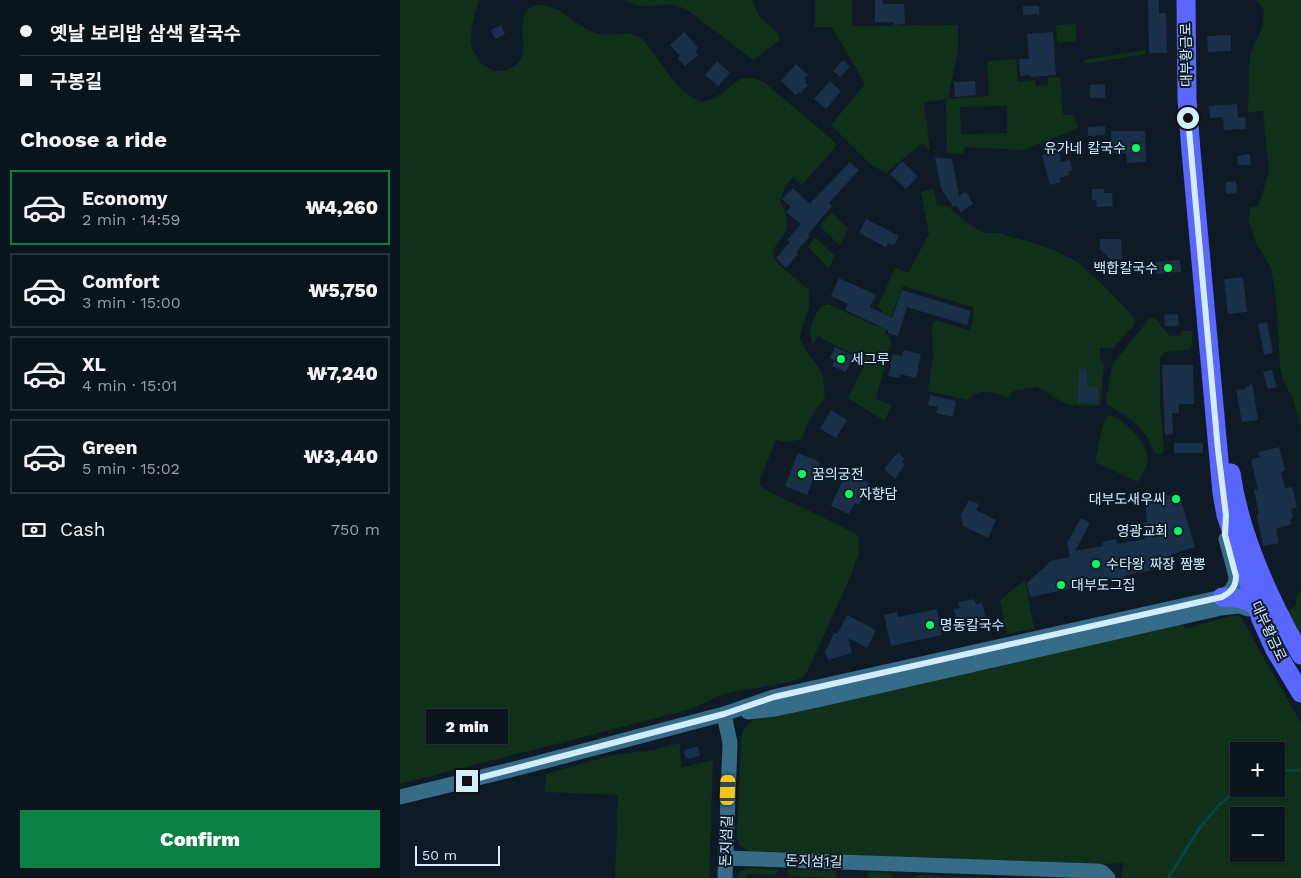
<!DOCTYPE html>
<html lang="en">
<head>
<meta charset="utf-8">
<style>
  body { margin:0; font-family:"Work Sans","Noto Sans KR",sans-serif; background:#182129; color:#f1f3f6; height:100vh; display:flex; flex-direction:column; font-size:19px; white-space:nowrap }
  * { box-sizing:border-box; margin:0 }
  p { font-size:16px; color:#999ea3 }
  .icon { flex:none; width:28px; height:28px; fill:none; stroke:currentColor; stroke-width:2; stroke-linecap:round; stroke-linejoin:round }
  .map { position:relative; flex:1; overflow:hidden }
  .drawer { display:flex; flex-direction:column; background:#0a141c; width:400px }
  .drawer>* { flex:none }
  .top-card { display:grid; align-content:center; height:110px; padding:0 20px; background:#0a141c }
  .buttons { position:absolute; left:830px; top:742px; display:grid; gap:10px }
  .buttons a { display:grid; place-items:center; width:55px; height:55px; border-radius:0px; background:#0a141c; box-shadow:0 1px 4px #0004,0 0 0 1px #2a333b; font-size:25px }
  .scale { position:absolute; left:15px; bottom:12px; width:85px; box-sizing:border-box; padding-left:5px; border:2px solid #d2edff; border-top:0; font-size:14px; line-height:18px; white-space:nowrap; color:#d2edff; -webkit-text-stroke:4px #0e1b26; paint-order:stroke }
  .end { position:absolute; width:22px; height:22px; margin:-11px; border:6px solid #d2edff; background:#111; box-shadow:0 0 0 2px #111 }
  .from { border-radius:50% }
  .bubble { position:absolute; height:35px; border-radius:0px; background:#0a141c; box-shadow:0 1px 4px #0004,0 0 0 1px #2a333b; font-size:16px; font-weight:800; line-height:35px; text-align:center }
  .car { position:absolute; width:15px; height:30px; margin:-15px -8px; border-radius:6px; box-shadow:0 0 4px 1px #0007; background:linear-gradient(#f5c518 24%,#345 0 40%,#f5c518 0 76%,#345 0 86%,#f5c518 0) }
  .top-card b { display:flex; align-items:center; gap:18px; height:48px; font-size:19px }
  .top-card b+b { border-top:1px solid #2a333b }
  .top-card i { width:12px; height:12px; background:#f1f3f6 }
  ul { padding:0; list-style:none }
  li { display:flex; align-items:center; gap:15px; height:75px; margin:0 10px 8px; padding:0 10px; border:2px solid #2a333b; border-radius:0px }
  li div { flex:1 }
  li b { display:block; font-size:19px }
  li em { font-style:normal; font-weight:800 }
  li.selected { border-color:#0b8043 }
  li>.icon { width:45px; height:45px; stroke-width:1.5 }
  h2 { padding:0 20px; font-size:22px; line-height:60px }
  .pay { display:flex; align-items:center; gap:12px; height:55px; padding:0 20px; font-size:19px }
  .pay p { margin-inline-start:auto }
  .cta { display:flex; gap:10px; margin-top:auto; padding:10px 20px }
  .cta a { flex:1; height:58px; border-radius:0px; background:#0b8043; color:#fff; font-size:20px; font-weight:800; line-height:58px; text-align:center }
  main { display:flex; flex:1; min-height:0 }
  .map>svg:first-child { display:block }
  .green { fill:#103019; fill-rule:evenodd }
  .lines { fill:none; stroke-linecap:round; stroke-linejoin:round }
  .stream { stroke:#074541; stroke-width:3 }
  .building { fill:#193048 }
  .minor { stroke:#366c87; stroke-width:15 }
  .major { stroke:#5966ff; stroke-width:19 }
  .route { stroke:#d2edff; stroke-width:6 }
  .poi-dot { fill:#00fd64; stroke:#0e1b26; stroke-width:2 }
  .labels { text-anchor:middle; stroke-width:4; stroke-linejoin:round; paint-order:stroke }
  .street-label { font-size:14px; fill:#d2edff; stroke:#0e1b26 }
  .poi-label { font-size:14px; fill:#d2edff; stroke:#0e1b26; text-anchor:start }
</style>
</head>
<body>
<main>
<section class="drawer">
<div class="top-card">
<b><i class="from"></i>옛날 보리밥 삼색 칼국수</b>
<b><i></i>구봉길</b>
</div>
<h2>Choose a ride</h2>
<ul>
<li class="selected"><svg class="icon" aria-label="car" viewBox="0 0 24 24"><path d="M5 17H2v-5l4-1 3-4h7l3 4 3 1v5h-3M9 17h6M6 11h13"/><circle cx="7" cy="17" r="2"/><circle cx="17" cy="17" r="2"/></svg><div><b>Economy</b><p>2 min · 14:59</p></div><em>₩4,260</em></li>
<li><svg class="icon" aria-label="car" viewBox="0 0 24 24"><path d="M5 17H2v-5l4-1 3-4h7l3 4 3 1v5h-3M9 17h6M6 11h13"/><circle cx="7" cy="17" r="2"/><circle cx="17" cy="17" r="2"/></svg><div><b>Comfort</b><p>3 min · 15:00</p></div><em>₩5,750</em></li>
<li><svg class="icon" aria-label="car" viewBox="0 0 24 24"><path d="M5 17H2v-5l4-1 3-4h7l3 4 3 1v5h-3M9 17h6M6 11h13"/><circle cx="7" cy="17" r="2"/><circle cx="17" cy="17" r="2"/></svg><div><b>XL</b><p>4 min · 15:01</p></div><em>₩7,240</em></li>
<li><svg class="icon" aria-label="car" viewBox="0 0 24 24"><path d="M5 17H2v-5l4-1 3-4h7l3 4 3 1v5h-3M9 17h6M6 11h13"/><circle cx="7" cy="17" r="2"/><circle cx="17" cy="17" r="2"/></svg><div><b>Green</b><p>5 min · 15:02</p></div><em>₩3,440</em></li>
</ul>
<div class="pay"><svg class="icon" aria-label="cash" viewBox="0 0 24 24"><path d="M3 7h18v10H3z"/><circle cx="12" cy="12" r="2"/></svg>Cash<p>750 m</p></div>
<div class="cta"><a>Confirm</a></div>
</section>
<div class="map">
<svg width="901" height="878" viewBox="0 0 901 878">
  <rect width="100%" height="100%" fill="#0e1b26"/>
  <g class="green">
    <path d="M0,0h79c-4,12 -11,36 -7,48 1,4 4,7 6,10 2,4 3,6 7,8 8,5 13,6 21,4 37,-9 -4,-66 37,-65 16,0 36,23 52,28 17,6 33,-6 47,6 4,3 7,9 10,12 14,19 27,42 49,51 5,-1 11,-2 15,-5 21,-12 23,-28 49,-14l70,59 1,3 -3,5 -31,35 -9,-8 -8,10 -5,13c4,9 10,20 6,31 -7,14 -19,16 -8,33l31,26v18l-7,20 -2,10 5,11 17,24 3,23 -18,28 -5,15 -13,3 -13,-2 -16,39v6l4,4 91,44 4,5v15l-10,27 -43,94 -4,4c-25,9 -52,9 -78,16 -13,4 -23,12 -36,16l-288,74z"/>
    <path d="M225,0h127l7,16 19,17 2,7 -27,20c-15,-12 -31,-24 -46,-35 -8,-6 -17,-14 -26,-18 -19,-7 -38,6 -56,-7z"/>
    <path d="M415,0h37v26l106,-1v25l-10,49 41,-3 -2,-35 29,-2 2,23 17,-2 1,6 12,-1v-7l12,-1 3,38h11l4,13 -54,22 -59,-3 -2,7 -16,-1 -1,-47 1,-7 -23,3 6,49 -8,-8 -36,30 -16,-9 -39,-39 34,-41 -33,-57h-17zM607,106v27l-46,1 -1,-27z"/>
    <polygon points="856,0 901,0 901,429 893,398 884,383 880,367 876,297 871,268 855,241 849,221 850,207 856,207 859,205 869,171 863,111 848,112 850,54 862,28 864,10"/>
    <polygon points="676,24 676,42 657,43 656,25"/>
    <polygon points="745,50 746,54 685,64 684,60"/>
    <path d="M534,189l3,16 11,1 15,14 21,13h14l26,7 30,10 22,11 27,24 32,33 -1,7 -21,23h-13v10l4,6 -4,42 -32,-1 -31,-18 -24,4 -5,7c-17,-6 -25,-11 -41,2l-39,-9 5,-33 -1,-29 1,-7 5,-2 32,11 3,-12v-12l-70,-21 -18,47 4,3 3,10h-2l-14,53 16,6 -8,16 -36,-23 18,-37 -48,-25 -5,9c-5,-13 -1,-27 8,-38l7,-3 48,22 7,-15 -5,-4 17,-40 13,6 21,-39 -8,-42z"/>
    <polygon points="431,212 448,229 440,246 420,226"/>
    <polygon points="415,237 435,256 429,268 408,247"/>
    <path d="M754,317l16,19 11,-1v-4h11v14l-4,5 -23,2 -5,5v46l4,46 -2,4 -3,1 -5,-2c-9,-27 -24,-33 -46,-47l-2,-3 6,-37 37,-46z"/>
    <path d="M708,415c15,2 41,29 40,46 -1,6 -7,15 -10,21l-43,-20c3,-10 7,-42 13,-47z"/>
    <polygon points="625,580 634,628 607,634 600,600"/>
    <polygon points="901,590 901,640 886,613 896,606 896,598"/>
    <path d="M831,616h8l3,3 59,104v155h-180l3,-15 -21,1 -354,-13 -9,-5 -3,-9 4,-99 3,-10 11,-10 428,-96 2,7zM839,751h37v38h-37zM839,816h37v38h-37z"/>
    <polygon points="280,743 281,768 313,760 309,878 215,878 218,795 145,792 146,774 212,755 253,750"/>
    <polygon points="346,868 377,869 378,871 375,875 347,874 346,878 337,878 340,872"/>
    <polygon points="388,869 436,871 436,878 390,876 387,872"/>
    <polygon points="468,872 489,873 494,878 468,878"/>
    <polygon points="518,875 596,878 513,878"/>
  </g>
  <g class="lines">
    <g class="stream">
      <polyline points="876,771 901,770"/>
      <polyline points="768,878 799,829 818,806 839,788"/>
    </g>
  </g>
  <g class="building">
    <polygon points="475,0 483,0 483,4 504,4 505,24 494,25 494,22 475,22"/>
    <polygon points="748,0 759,0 759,13 766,13 767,53 749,53"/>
    <polygon points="623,6 639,6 639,14 623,15"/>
    <polygon points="101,25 105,34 95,39 91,30"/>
    <polygon points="284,32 298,48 295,51 298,55 285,66 278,59 280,56 270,45"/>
    <polygon points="653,32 656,75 630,77 630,75 620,76 619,59 629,59 627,34"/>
    <polygon points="831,35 831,51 808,52 807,36"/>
    <polygon points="443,60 450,67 440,77 433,71"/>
    <polygon points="317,61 330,73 318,86 305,75"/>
    <polygon points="396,64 408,75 404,79 406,81 405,83 408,85 400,94 398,92 396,95 381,81"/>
    <polygon points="430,81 441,91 426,109 414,99"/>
    <polygon points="575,81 576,95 555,97 554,82"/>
    <polygon points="705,84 705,98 690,98 690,85"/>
    <polygon points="837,104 838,118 845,117 846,129 824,130 823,117 810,118 809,106"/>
    <polygon points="705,126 705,135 688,136 688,127"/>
    <polygon points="711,131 745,131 746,162 727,163 726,153 711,153"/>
    <polygon points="659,151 661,162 670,160 672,170 668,172 669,175 659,178 661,182 650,185 642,155"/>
    <polygon points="850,154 851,165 838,165 837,156"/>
    <polygon points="535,157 552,159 559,196 566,192 573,204 561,212 556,205 553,207 541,188"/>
    <polygon points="502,161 518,176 506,189 490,174"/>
    <polygon points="450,162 459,170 429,203 432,206 408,234 410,236 396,252 398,254 386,268 376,258 390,242 387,240 401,224 386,212 391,207 382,199 393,188 410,204"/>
    <polygon points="836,181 837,193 826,194 826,182"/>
    <polygon points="692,189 704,189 704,193 712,193 713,206 697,207 696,200 692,200"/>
    <polygon points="466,219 499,236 494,245 488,243 486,247 459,233"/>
    <polygon points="700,239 721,239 722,259 710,259 700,249"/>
    <polygon points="780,260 781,272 756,274 755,262"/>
    <polygon points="843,277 847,312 828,314 824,279"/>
    <polygon points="439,278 476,295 470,307 492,318 502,290 571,311 567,325 507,307 498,336 488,333 488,330 445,310 448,304 431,296"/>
    <polygon points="778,314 779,326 765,326 764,315"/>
    <polygon points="867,322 873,353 864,355 858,324"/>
    <polygon points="435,347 454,356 446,372 432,366 435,360 430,358"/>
    <polygon points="504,350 521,354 516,378 500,374 499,378 488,376 493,354 502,356"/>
    <polygon points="762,365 793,365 794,404 779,404 779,413 772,413 773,434 765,435"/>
    <polygon points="679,368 687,369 687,387 698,387 698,403 678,402"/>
    <polygon points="872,370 877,387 868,389 863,372"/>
    <polygon points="852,383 858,420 842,422 836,390 845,389"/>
    <polygon points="530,395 556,401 553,417 536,413 538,407 528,405"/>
    <polygon points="431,410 447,420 436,438 420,429"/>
    <rect x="774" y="443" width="29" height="10"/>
    <polygon points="879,447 885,470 881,472 885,488 892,487 897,507 891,509 893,518 890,519 892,524 876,529 879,543 863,546 857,515 859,514 854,490 858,489 851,460 860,457 858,452"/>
    <polygon points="498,452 505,459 502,462 505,464 495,479 484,469"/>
    <polygon points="398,453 420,462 407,495 385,486"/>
    <polygon points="446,473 469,483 459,505 455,503 449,514 431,506"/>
    <polygon points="779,493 795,547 772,554 775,565 724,576 724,578 630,597 627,583 651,561 670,557 667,543 681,518 690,523 675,551 703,546 702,542 716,539 717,544 745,539 743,523 747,522 745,501"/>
    <polygon points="569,500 579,504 576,510 596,520 588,538 563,526 561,515"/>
    <polygon points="574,599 576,604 582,603 586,618 558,625 554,609 560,608 558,602"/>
    <polygon points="537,609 542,635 491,646 484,615 497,612 498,617"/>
    <polygon points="447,615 476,630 467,648 448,638 452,653 428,660 425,652 434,633 437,634"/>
    <polygon points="298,746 300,756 286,759 284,750"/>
  </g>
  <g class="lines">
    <g class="minor">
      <polyline points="348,712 375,709 413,701 821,608 839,606 848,609"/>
      <polyline points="324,714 330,743 325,878"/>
      <path d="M0,797l130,-32 194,-51 49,-17 449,-100c9,-5 14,-10 14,-21l-10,-37"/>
      <polyline points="325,858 696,871 702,872 708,878"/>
    </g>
    <g class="major">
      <polyline points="786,0 787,99 791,151 822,493 826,515 861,619 875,650 901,693"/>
      <path d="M831,473c9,64 38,126 70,182"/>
      <path d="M822,597c15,0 29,2 39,14"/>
    </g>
  </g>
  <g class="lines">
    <path class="route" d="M67,781l257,-67 50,-17 448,-100c9,-5 14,-10 14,-21l-11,-41 1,-20 -8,-65 -30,-332"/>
  </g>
  <g class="poi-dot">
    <circle cx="736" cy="148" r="5"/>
    <circle cx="768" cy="268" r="5"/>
    <circle cx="441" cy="359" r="5"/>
    <circle cx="402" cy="474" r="5"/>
    <circle cx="449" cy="494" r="5"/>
    <circle cx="776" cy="499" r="5"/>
    <circle cx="778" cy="531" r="5"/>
    <circle cx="696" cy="564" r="5"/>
    <circle cx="661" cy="585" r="5"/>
    <circle cx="530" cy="625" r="5"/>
  </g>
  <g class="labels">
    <g class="street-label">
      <text transform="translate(786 55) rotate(-91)" y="5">대부황금로</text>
      <text transform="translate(869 631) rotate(65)" y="5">대부황금로</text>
      <text transform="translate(326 841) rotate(-88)" y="5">돈지섬길</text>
      <text transform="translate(414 861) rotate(2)" y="5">돈지섬1길</text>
    </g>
    <g class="poi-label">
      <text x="726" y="153" text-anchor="end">유가네 칼국수</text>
      <text x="758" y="273" text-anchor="end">백합칼국수</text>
      <text x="451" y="364">세그루</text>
      <text x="412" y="479">꿈의궁전</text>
      <text x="459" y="499">자향담</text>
      <text x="766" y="504" text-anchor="end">대부도새우씨</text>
      <text x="768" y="536" text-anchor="end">영광교회</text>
      <text x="706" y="569">수타왕 짜장 짬뽕</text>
      <text x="671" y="590">대부도그집</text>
      <text x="540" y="630">명동칼국수</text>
    </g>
  </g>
</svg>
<div class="buttons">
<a>+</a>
<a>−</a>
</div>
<div class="scale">50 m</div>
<i class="end from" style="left:788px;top:118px"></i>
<i class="end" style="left:67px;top:781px"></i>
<div class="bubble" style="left:26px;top:709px;width:82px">2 min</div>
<i class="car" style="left:328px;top:790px;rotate:2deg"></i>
</div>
</main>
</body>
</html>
